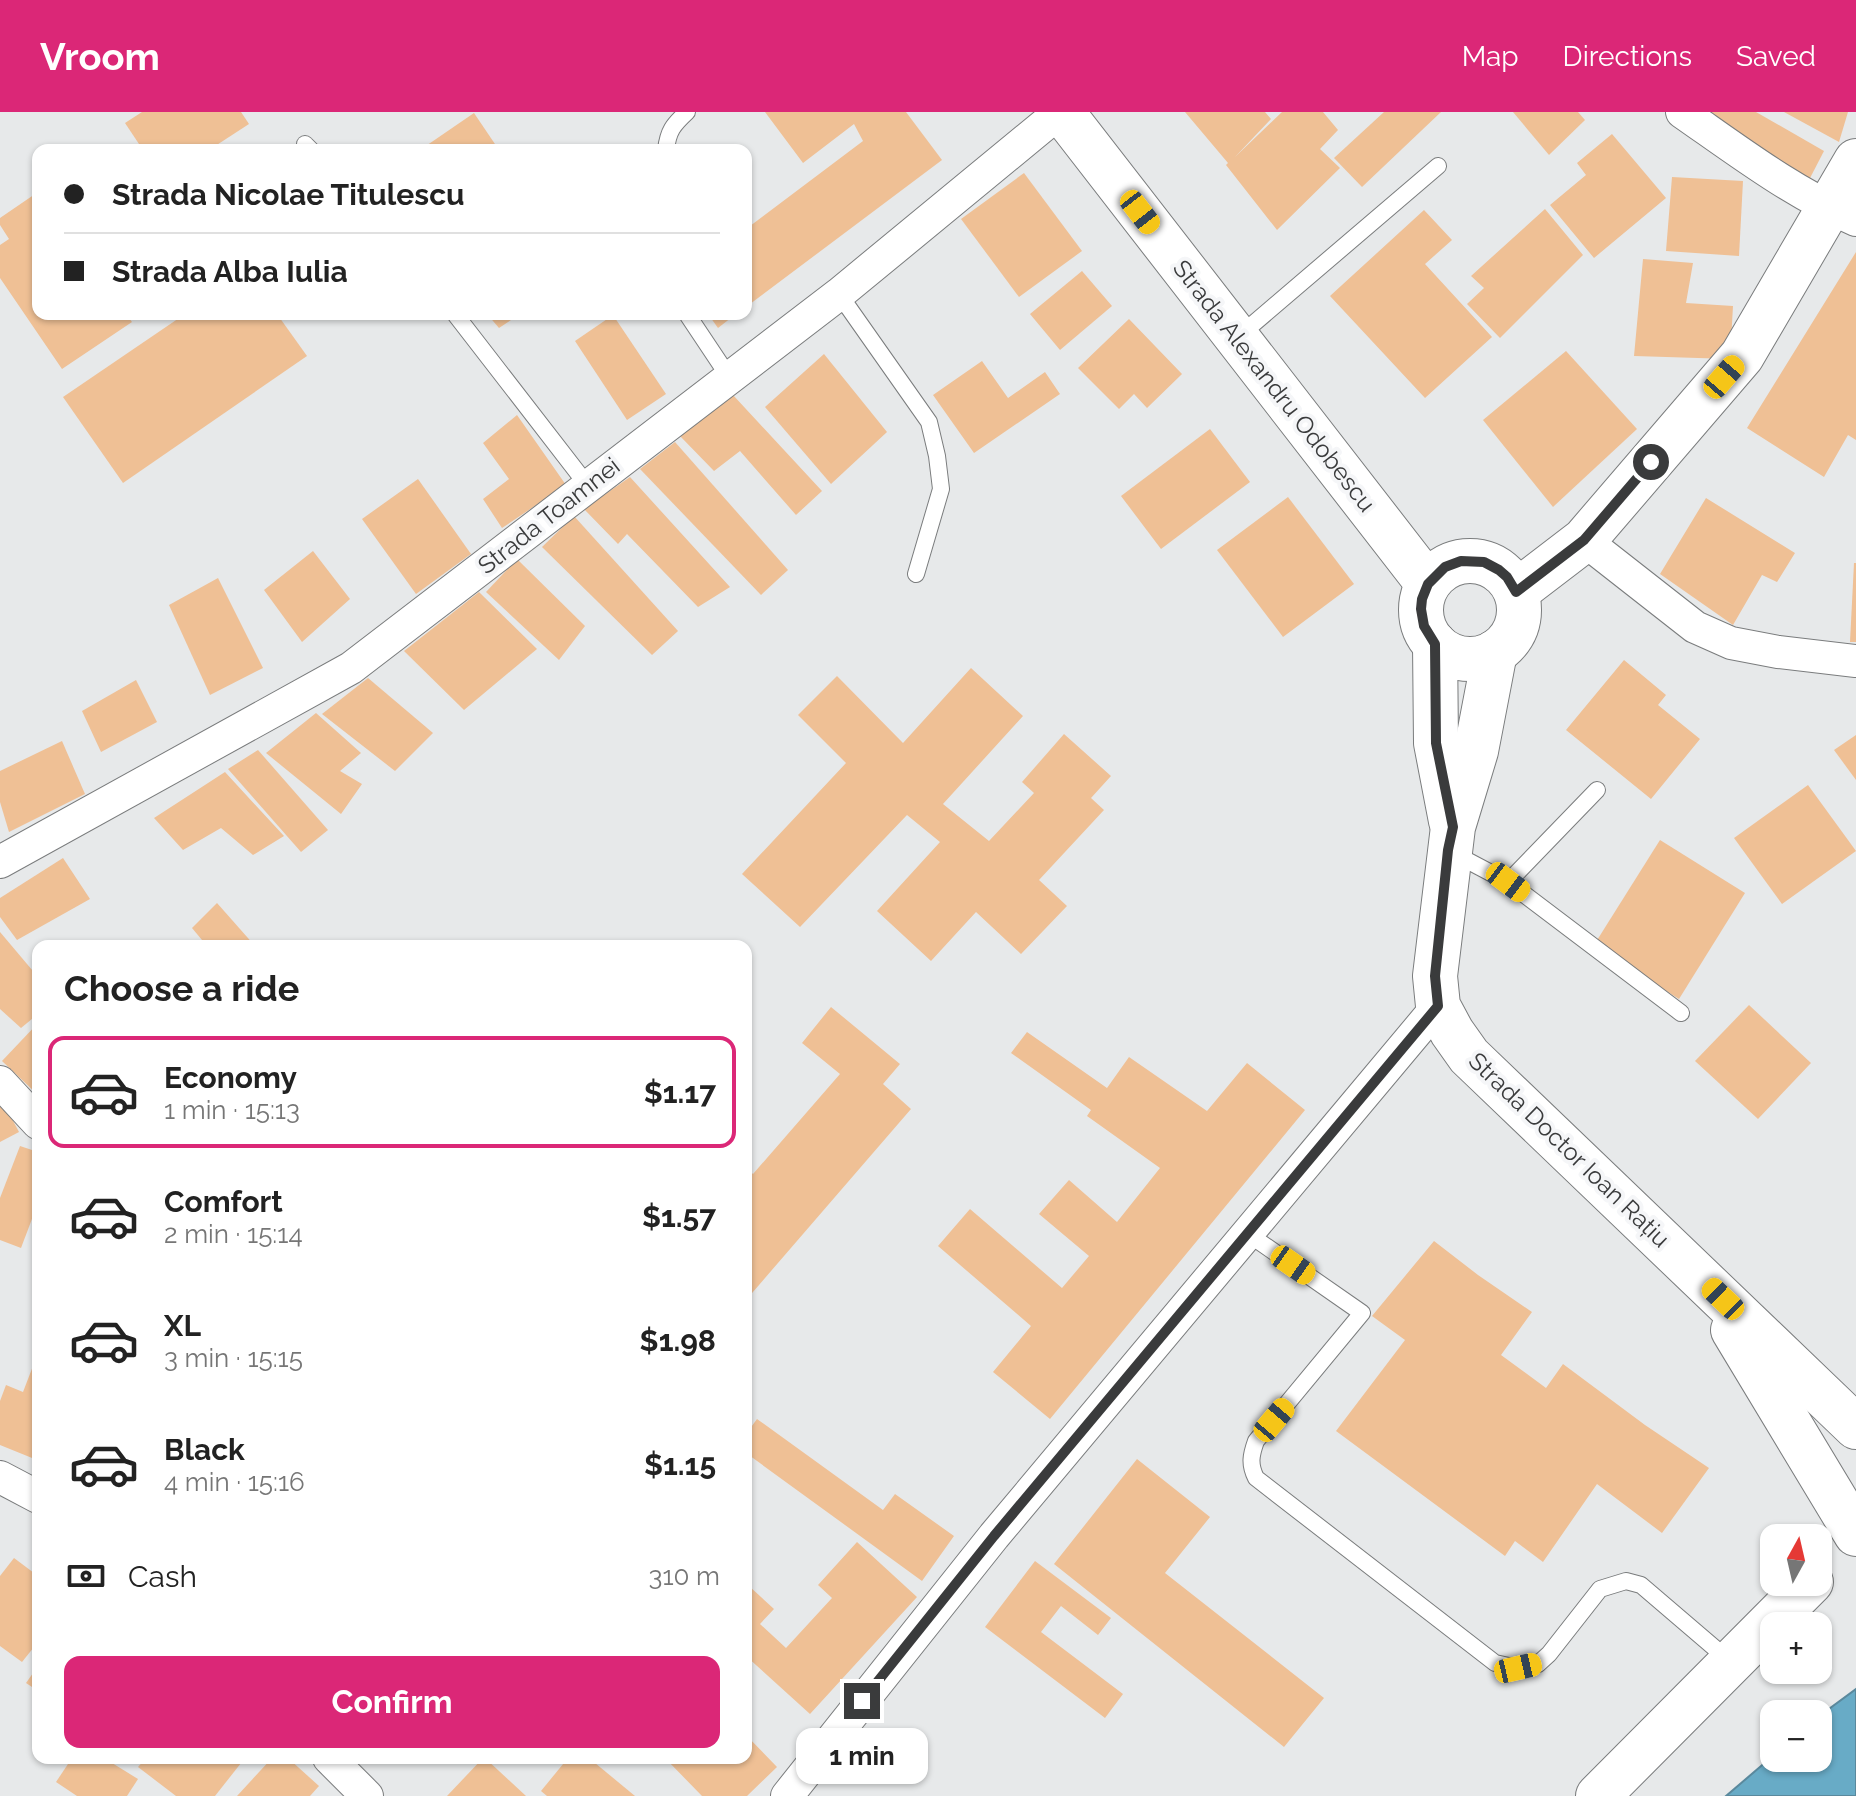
<!DOCTYPE html>
<html lang="en">
<head>
<meta charset="utf-8">
<style>
  body { margin:0; font-family:Raleway,sans-serif; background:#f6f6f6; color:#222; height:100vh; display:flex; flex-direction:column; font-size:30px; white-space:nowrap }
  * { box-sizing:border-box; margin:0 }
  p { font-size:26px; color:#767676 }
  .icon { flex:none; width:44px; height:44px; fill:none; stroke:currentColor; stroke-width:2; stroke-linecap:round; stroke-linejoin:round }
  .map { position:relative; flex:1; overflow:hidden }
  .panel { position:absolute; left:32px; top:828px; width:720px; height:824px; display:flex; flex-direction:column; background:#fff; border-radius:16px; box-shadow:0 2px 6px #0004 }
  .panel>* { flex:none }
  .top-card { position:absolute; left:32px; top:32px; width:720px; height:176px; border-radius:16px; box-shadow:0 2px 6px #0004; display:grid; align-content:center; height:176px; padding:0 32px; background:#fff }
  .needle { width:52px; rotate:8deg }
  .buttons { position:absolute; left:1760px; top:1412px; display:grid; gap:16px }
  .buttons a { display:grid; place-items:center; width:72px; height:72px; border-radius:16px; background:#fff; box-shadow:0 2px 6px #0004; font-size:40px }
  .end { position:absolute; width:36px; height:36px; margin:-18px; border:10px solid #3a3b3c; background:#fff; box-shadow:0 0 0 4px #fff }
  .from { border-radius:50% }
  .bubble { position:absolute; height:56px; border-radius:16px; background:#fff; box-shadow:0 2px 6px #0004; font-size:26px; font-weight:700; line-height:56px; text-align:center }
  .car { position:absolute; width:24px; height:48px; margin:-24px -12px; border-radius:10px; box-shadow:0 0 6px 2px #0007; background:linear-gradient(#f5c518 24%,#345 0 40%,#f5c518 0 76%,#345 0 86%,#f5c518 0) }
  .top-card b { display:flex; align-items:center; gap:28px; height:76px; font-size:30px }
  .top-card b+b { border-top:2px solid #e0e0e0 }
  .top-card i { width:20px; height:20px; background:#222 }
  ul { padding:0; list-style:none }
  li { display:flex; align-items:center; gap:24px; height:112px; margin:0 16px 12px; padding:0 16px; border:4px solid transparent; border-radius:16px }
  li div { flex:1 }
  li b { display:block; font-size:30px }
  li em { font-style:normal; font-weight:700 }
  li.selected { border-color:#db2777 }
  li>.icon { width:72px; height:72px; stroke-width:1.5 }
  h2 { padding:0 32px; font-size:36px; line-height:96px }
  .pay { display:flex; align-items:center; gap:20px; height:88px; padding:0 32px; font-size:30px }
  .pay p { margin-inline-start:auto }
  .action { display:flex; gap:16px; margin-top:auto; padding:16px 32px }
  .action a { flex:1; height:92px; border-radius:16px; background:#db2777; color:#fff; font-size:32px; font-weight:700; line-height:92px; text-align:center }
  header { display:flex; align-items:center; gap:48px; box-sizing:border-box; height:112px; padding:0 40px; background:#db2777; color:#fff }
  header strong { font-size:38px }
  nav { display:flex; gap:44px; margin-inline-start:auto; font-size:28px }
  .map>svg:first-child { display:block }
  .water { fill:#68abc6; stroke:#5a899d; stroke-width:2 }
  .building { fill:#efc095 }
  .lines { fill:none; stroke-linecap:round; stroke-linejoin:round }
  .lane-casing { stroke:#7a7c7d; stroke-width:18 }
  .street-casing { stroke:#7a7c7d; stroke-width:34 }
  .secondary-casing { stroke:#7a7c7d; stroke-width:46 }
  .lane { stroke:#fff; stroke-width:16 }
  .street { stroke:#fff; stroke-width:32 }
  .secondary { stroke:#fff; stroke-width:44 }
  .route { stroke:#3a3b3c; stroke-width:10 }
  .labels { text-anchor:middle; stroke-width:8; stroke-linejoin:round; paint-order:stroke }
  .street-label { font-size:24px; fill:#3a3b3c; stroke:#f5f6f8 }
</style>
</head>
<body>
<header>
<strong>Vroom</strong>
<nav><a>Map</a><a>Directions</a><a>Saved</a></nav>
</header>
<div class="map">
<svg width="1856" height="1684" viewBox="0 0 1856 1684">
  <rect width="100%" height="100%" fill="#e7e9ea"/>
  <polygon class="water" points="1856,1577 1856,1684 1726,1684 1774,1643 1774,1646 1818,1646 1818,1605"/>
  <g class="building">
    <polygon points="142,0 241,0 249,12 209,38 143,38 125,11"/>
    <polygon points="765,0 906,0 942,48 746,195 746,117 863,29 854,12 803,51"/>
    <polygon points="1185,0 1265,0 1271,7 1235,45 1282,0 1323,0 1338,18 1320,37 1340,56 1277,118 1226,53 1228,51"/>
    <polygon points="1384,0 1441,0 1362,75 1334,46"/>
    <polygon points="1513,0 1578,0 1585,8 1549,43"/>
    <polygon points="1705,0 1756,0 1824,39 1809,68"/>
    <polygon points="1784,0 1848,0 1839,30"/>
    <polygon points="474,1 499,38 420,38"/>
    <polygon points="1612,22 1666,86 1594,146 1550,93 1586,63 1577,51"/>
    <polygon points="1024,61 1082,139 1019,185 961,107"/>
    <polygon points="1672,65 1743,69 1739,144 1666,139"/>
    <polygon points="38,80 38,202 126,202 132,210 62,257 0,166 0,133 9,127 0,113 0,106"/>
    <polygon points="1545,97 1583,143 1500,226 1467,192 1484,176 1471,164"/>
    <polygon points="1424,98 1452,128 1425,152 1492,225 1425,286 1330,184"/>
    <polygon points="1856,140 1856,328 1848,323 1824,365 1747,316"/>
    <polygon points="1643,147 1693,151 1686,191 1733,194 1730,247 1634,244"/>
    <polygon points="1082,159 1112,194 1060,238 1030,202"/>
    <polygon points="185,202 277,202 307,244 123,371 63,285"/>
    <polygon points="487,202 520,202 499,216"/>
    <polygon points="708,202 736,202 718,216"/>
    <polygon points="613,203 666,282 627,308 575,229"/>
    <polygon points="1129,207 1182,262 1147,296 1134,282 1119,297 1078,256"/>
    <polygon points="1566,239 1637,317 1553,395 1483,308"/>
    <polygon points="824,242 887,320 831,372 765,295"/>
    <polygon points="982,249 1008,286 1045,260 1060,282 974,341 933,283"/>
    <polygon points="733,283 822,379 796,403 740,339 714,359 680,324"/>
    <polygon points="517,303 566,373 502,416 483,387 509,367 483,331"/>
    <polygon points="1210,317 1250,370 1161,437 1121,384"/>
    <polygon points="675,330 788,458 761,483 640,357"/>
    <polygon points="630,365 730,475 698,495 627,422 618,432 584,397"/>
    <polygon points="418,367 471,442 416,482 362,407"/>
    <polygon points="1288,385 1354,472 1283,525 1217,438"/>
    <polygon points="1706,386 1795,441 1777,470 1762,463 1733,513 1660,462"/>
    <polygon points="574,404 678,519 652,543 542,435"/>
    <polygon points="313,439 350,487 302,530 264,478"/>
    <polygon points="517,447 585,514 559,548 486,480"/>
    <polygon points="1854,451 1856,451 1856,530 1850,530"/>
    <polygon points="218,466 263,556 210,583 169,493"/>
    <polygon points="479,480 537,537 464,598 404,539"/>
    <polygon points="1624,548 1666,583 1658,593 1700,627 1651,687 1566,618"/>
    <polygon points="971,556 1023,604 943,692 989,729 1034,681 1022,670 1064,622 1111,664 1091,686 1104,698 1039,768 1067,794 1021,842 976,800 931,849 877,799 940,730 907,703 800,815 742,762 846,651 798,603 837,564 903,631"/>
    <polygon points="368,566 433,621 395,659 322,602"/>
    <polygon points="136,568 157,610 101,640 82,599"/>
    <polygon points="316,601 361,641 340,659 362,672 341,702 266,641"/>
    <polygon points="1856,623 1856,668 1834,638"/>
    <polygon points="62,629 85,682 9,720 0,690 0,659"/>
    <polygon points="258,638 328,718 301,740 228,657"/>
    <polygon points="225,660 284,724 253,743 221,716 183,738 154,706"/>
    <polygon points="1808,673 1856,739 1782,792 1734,726"/>
    <polygon points="1660,728 1745,781 1679,887 1594,833"/>
    <polygon points="63,746 90,787 17,828 0,805 0,786"/>
    <polygon points="217,791 255,834 207,834 192,816"/>
    <polygon points="0,820 38,865 38,902 21,916 0,897"/>
    <polygon points="1749,893 1811,951 1758,1007 1695,949"/>
    <polygon points="831,895 900,952 883,972 911,997 746,1188 746,1055 753,1062 840,962 802,931"/>
    <polygon points="38,911 38,983 2,949"/>
    <polygon points="1027,920 1107,976 1129,945 1207,999 1247,951 1305,998 1050,1307 993,1260 1031,1214 938,1134 970,1097 1062,1176 1089,1144 1039,1102 1069,1068 1117,1110 1160,1056 1087,1004 1091,998 1011,941"/>
    <polygon points="0,984 19,1020 0,1030"/>
    <polygon points="20,1034 38,1040 38,1091 21,1136 0,1128 0,1086"/>
    <polygon points="1434,1129 1478,1163 1532,1200 1501,1243 1546,1276 1563,1252 1645,1313 1709,1356 1662,1421 1597,1372 1543,1450 1515,1429 1505,1444 1336,1319 1405,1228 1372,1204"/>
    <polygon points="33,1254 38,1255 37,1348 0,1333 0,1289 6,1273 23,1280"/>
    <polygon points="757,1307 883,1398 895,1382 954,1424 922,1469 746,1341 746,1322"/>
    <polygon points="1137,1347 1210,1405 1165,1461 1324,1586 1284,1635 1054,1452"/>
    <polygon points="857,1430 917,1485 810,1602 746,1544 746,1478 749,1474 774,1497 760,1512 786,1536 832,1486 818,1473"/>
    <polygon points="14,1446 38,1464 38,1530 22,1550 0,1534 0,1464"/>
    <polygon points="1035,1449 1111,1506 1098,1523 1061,1494 1041,1520 1123,1582 1105,1606 985,1515"/>
    <polygon points="38,1554 38,1579 26,1571"/>
    <polygon points="746,1623 777,1655 747,1684 702,1684 665,1646 746,1646"/>
    <polygon points="72,1646 104,1646 138,1667 127,1684 77,1684 56,1670"/>
    <polygon points="146,1646 245,1646 215,1684 176,1684 138,1655"/>
    <polygon points="272,1646 288,1646 319,1674 310,1684 237,1684"/>
    <polygon points="483,1646 485,1646 526,1684 447,1684"/>
    <polygon points="568,1646 589,1646 635,1684 547,1684 541,1679"/>
  </g>
  <g class="lines">
    <defs>
      <g id="lane">
        <polyline points="305,32 311,38"/>
        <path d="M666,38c2,-19 7,-25 21,-38"/>
        <polyline points="839,182 929,310 937,344 941,377 916,462"/>
        <polyline points="455,202 588,374"/>
        <polyline points="687,202 729,265"/>
        <polyline points="1239,224 1438,54"/>
        <polyline points="1453,741 1508,770 1681,901"/>
        <polyline points="1508,770 1597,678"/>
        <path d="M1247,1121l115,80 -106,128c-5,14 -7,23 0,37l239,185 23,5 20,-4 11,-10 51,-65 26,-8 15,4 90,77"/>
      </g>
      <g id="street">
        <path d="M1682,0c56,39 111,81 174,108"/>
        <polyline points="1584,428 1695,515 1731,531 1778,540 1856,549"/>
        <polyline points="0,750 351,556 839,182 1060,0"/>
        <polyline points="0,970 38,1011"/>
        <polyline points="0,1365 38,1385"/>
        <polyline points="329,1646 367,1684"/>
        <polyline points="787,1684 994,1424 1438,894"/>
      </g>
      <g id="secondary">
        <polyline points="1062,0 1428,472"/>
        <circle cx="1470" cy="498" r="49"/>
        <polyline points="1516,480 1584,428 1742,244 1856,49"/>
        <polyline points="1435,532 1436,631 1451,709"/>
        <polyline points="1495,540 1476,639 1453,715 1435,864 1438,894 1452,920 1469,944 1856,1315"/>
        <polyline points="1733,1218 1856,1422"/>
        <polyline points="1598,1684 1811,1470"/>
      </g>
    </defs>
    <use href="#lane" class="lane-casing"/>
    <use href="#street" class="street-casing"/>
    <use href="#secondary" class="secondary-casing"/>
    <use href="#lane" class="lane"/>
    <use href="#street" class="street"/>
    <use href="#secondary" class="secondary"/>
  </g>
  <g class="lines">
    <polyline class="route" points="862,1589 994,1424 1438,894 1435,864 1448,738 1453,715 1436,631 1435,532 1424,514 1421,497 1422,487 1428,472 1445,455 1461,449 1484,450 1499,458 1507,465 1516,480 1584,428 1651,350"/>
  </g>
  <g class="labels">
    <g class="street-label">
      <text transform="translate(1274 274) rotate(52)" y="8">Strada Alexandru Odobescu</text>
      <text transform="translate(549 404) rotate(-38)" y="8">Strada Toamnei</text>
      <text transform="translate(1569 1038) rotate(44)" y="8">Strada Doctor Ioan Rațiu</text>
    </g>
  </g>
</svg>
<div class="buttons">
<a><svg class="needle" viewBox="-14 -14 28 28"><path d="M0-13l5 13h-10z" fill="#e53935"/><path d="M0 13l5-13h-10z" fill="#767676"/></svg></a>
<a>+</a>
<a>−</a>
</div>
<i class="end from" style="left:1651px;top:350px"></i>
<i class="end" style="left:862px;top:1589px"></i>
<div class="bubble" style="left:796px;top:1616px;width:132px">1 min</div>
<i class="car" style="left:1140px;top:100px;rotate:142deg"></i>
<i class="car" style="left:1724px;top:265px;rotate:41deg"></i>
<i class="car" style="left:1508px;top:770px;rotate:127deg"></i>
<i class="car" style="left:1293px;top:1153px;rotate:125deg"></i>
<i class="car" style="left:1723px;top:1187px;rotate:314deg"></i>
<i class="car" style="left:1274px;top:1308px;rotate:40deg"></i>
<i class="car" style="left:1518px;top:1556px;rotate:77deg"></i>
<div class="top-card">
<b><i class="from"></i>Strada Nicolae Titulescu</b>
<b><i></i>Strada Alba Iulia</b>
</div>
<section class="panel">
<h2>Choose a ride</h2>
<ul>
<li class="selected"><svg class="icon" aria-label="car" viewBox="0 0 24 24"><path d="M5 17H2v-5l4-1 3-4h7l3 4 3 1v5h-3M9 17h6M6 11h13"/><circle cx="7" cy="17" r="2"/><circle cx="17" cy="17" r="2"/></svg><div><b>Economy</b><p>1 min · 15:13</p></div><em>$1.17</em></li>
<li><svg class="icon" aria-label="car" viewBox="0 0 24 24"><path d="M5 17H2v-5l4-1 3-4h7l3 4 3 1v5h-3M9 17h6M6 11h13"/><circle cx="7" cy="17" r="2"/><circle cx="17" cy="17" r="2"/></svg><div><b>Comfort</b><p>2 min · 15:14</p></div><em>$1.57</em></li>
<li><svg class="icon" aria-label="car" viewBox="0 0 24 24"><path d="M5 17H2v-5l4-1 3-4h7l3 4 3 1v5h-3M9 17h6M6 11h13"/><circle cx="7" cy="17" r="2"/><circle cx="17" cy="17" r="2"/></svg><div><b>XL</b><p>3 min · 15:15</p></div><em>$1.98</em></li>
<li><svg class="icon" aria-label="car" viewBox="0 0 24 24"><path d="M5 17H2v-5l4-1 3-4h7l3 4 3 1v5h-3M9 17h6M6 11h13"/><circle cx="7" cy="17" r="2"/><circle cx="17" cy="17" r="2"/></svg><div><b>Black</b><p>4 min · 15:16</p></div><em>$1.15</em></li>
</ul>
<div class="pay"><svg class="icon" aria-label="cash" viewBox="0 0 24 24"><path d="M3 7h18v10H3z"/><circle cx="12" cy="12" r="2"/></svg>Cash<p>310 m</p></div>
<div class="action"><a>Confirm</a></div>
</section>
</div>
</body>
</html>
